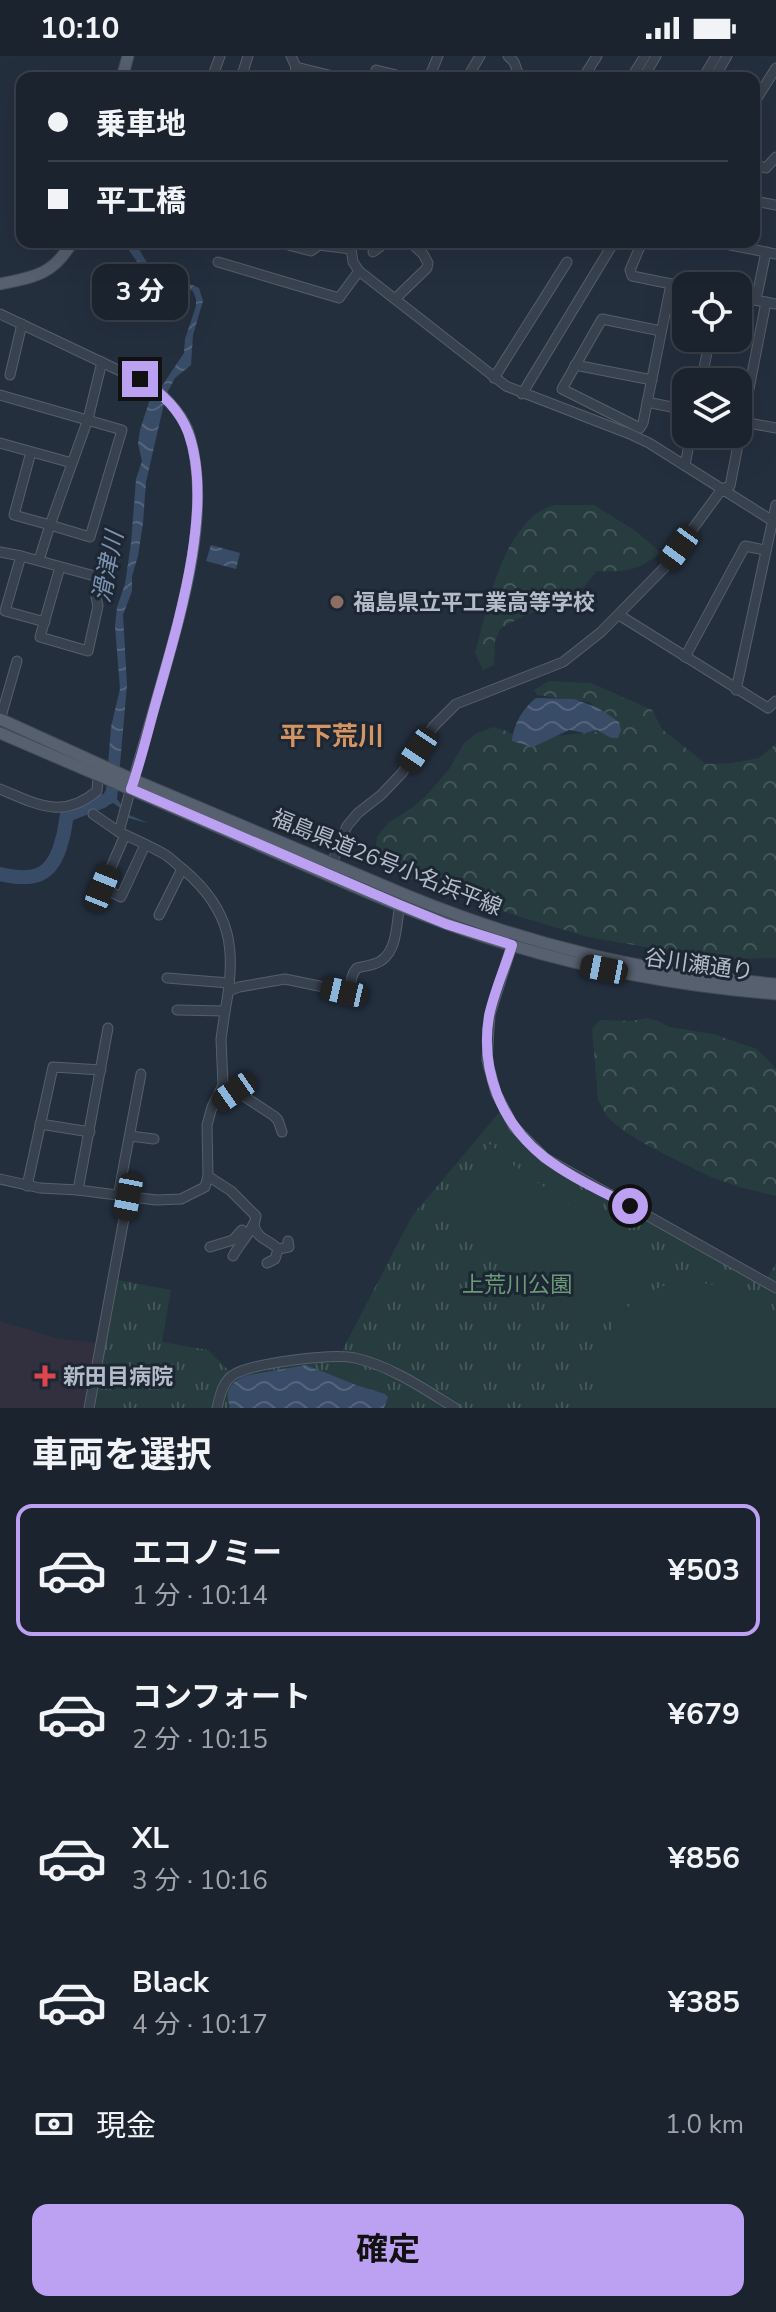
<!DOCTYPE html>
<html lang="ja">
<head>
<meta charset="utf-8">
<style>
  body { margin:0; font-family:"Nunito Sans","Noto Sans JP",sans-serif; background:#282f3a; color:#f1f3f6; height:100vh; display:flex; flex-direction:column; font-size:30px; white-space:nowrap }
  * { box-sizing:border-box; margin:0 }
  p { font-size:26px; color:#a0a4aa }
  .icon { flex:none; width:44px; height:44px; fill:none; stroke:currentColor; stroke-width:2; stroke-linecap:round; stroke-linejoin:round }
  .map { position:relative; height:1352px; overflow:hidden }
  .details { display:flex; flex-direction:column; background:#1b232e; flex:1 }
  .details>* { flex:none }
  .top-card { position:absolute; left:16px; top:16px; width:744px; height:176px; border-radius:16px; box-shadow:0 8px 32px #0002,0 0 0 2px #39404a; display:grid; align-content:center; height:176px; padding:0 32px; background:#1b232e }
  .tools { position:absolute; left:672px; top:216px; display:grid; gap:16px }
  .tools a { display:grid; place-items:center; width:80px; height:80px; border-radius:16px; background:#1b232e; box-shadow:0 8px 32px #0002,0 0 0 2px #39404a; font-size:40px }
  .end { position:absolute; width:36px; height:36px; margin:-18px; border:10px solid #bca0f2; background:#111; box-shadow:0 0 0 4px #111 }
  .from { border-radius:50% }
  .bubble { position:absolute; height:56px; border-radius:16px; background:#1b232e; box-shadow:0 8px 32px #0002,0 0 0 2px #39404a; font-size:26px; font-weight:700; line-height:56px; text-align:center }
  .car { position:absolute; width:24px; height:48px; margin:-24px -12px; border-radius:10px; box-shadow:0 0 6px 2px #0007; background:linear-gradient(#222 24%,#8ab4d8 0 40%,#222 0 76%,#8ab4d8 0 86%,#222 0) }
  .top-card b { display:flex; align-items:center; gap:28px; height:76px; font-size:30px }
  .top-card b+b { border-top:2px solid #39404a }
  .top-card i { width:20px; height:20px; background:#f1f3f6 }
  ul { padding:0; list-style:none }
  li { display:flex; align-items:center; gap:24px; height:132px; margin:0 16px 12px; padding:0 16px; border:4px solid transparent; border-radius:16px }
  li div { flex:1 }
  li b { display:block; font-size:30px }
  li em { font-style:normal; font-weight:700 }
  li.on { border-color:#bca0f2 }
  li>.icon { width:72px; height:72px; stroke-width:1.5 }
  h2 { padding:0 32px; font-size:36px; line-height:96px }
  .pay { display:flex; align-items:center; gap:20px; height:88px; padding:0 32px; font-size:30px }
  .pay p { margin-inline-start:auto }
  .button { display:flex; gap:16px; margin-top:auto; padding:16px 32px }
  .button a { flex:1; height:92px; border-radius:16px; background:#bca0f2; color:#111; font-size:32px; font-weight:700; line-height:92px; text-align:center }
  .status { display:flex; justify-content:space-between; align-items:center; height:56px; padding:0 40px; background:#1b232e; direction:ltr }
  .status svg { height:22px; fill:currentColor }
  .map>svg:first-child { display:block }
  .medical { fill:#32303f }
  .forest { fill:url(#forest-crowns) }
  .park { fill:url(#park-tufts) }
  .garden { fill:#263c3f }
  .water { fill:url(#water-waves) }
  .lines { fill:none; stroke-linecap:round; stroke-linejoin:round }
  .river { stroke:#394c67; stroke-width:14 }
  .minor-casing { stroke:#565f6c; stroke-width:11 }
  .major-casing { stroke:#414a57; stroke-width:13 }
  .minor { stroke:#38414e; stroke-width:9 }
  .major { stroke:#56606e; stroke-width:11 }
  .route { stroke:#bca0f2; stroke-width:10 }
  .education-dot { fill:#8d6e63; stroke:#1d2633; stroke-width:3 }
  .health-dot { fill:#e0444e; stroke:#1d2633; stroke-width:3 }
  .labels { text-anchor:middle; stroke-width:6; stroke-linejoin:round; paint-order:stroke }
  .poi-label { font-size:22px; font-weight:bold; fill:#b4bcc9; stroke:#1d2633; text-anchor:start }
  .street-label { font-size:22px; fill:#b4bcc9; stroke:#1d2633 }
  .park-label { font-size:22px; fill:#6b9a76; stroke:#1d2633 }
  .water-label { font-size:24px; font-style:italic; fill:#7c92b1; stroke:#1d2633 }
  .quarter-label { font-size:26px; font-weight:bold; fill:#d59563; stroke:#1d2633 }
</style>
</head>
<body>
<div class="status"><b>10:10</b><svg viewBox="0 0 49 12"><path d="M0 12V9h3v3zM5 12V6h3v6zM10 12V3h3v9zM15 12V0h3v12zM26 1h20v11H26zM47 4h2v5h-2z"/></svg></div>
<div class="map">
<svg width="776" height="1352" viewBox="0 0 776 1352">
  <defs>
    <pattern id="forest-crowns" width="20" height="18" patternUnits="userSpaceOnUse" patternTransform="scale(2)"><rect width="20" height="18" fill="#263c3f"/><path d="M2 6a3 3 0 1 1 6 0M12 15a3 3 0 1 1 6 0" fill="none" stroke="#435659"/></pattern>
    <pattern id="park-tufts" width="24" height="20" patternUnits="userSpaceOnUse" patternTransform="scale(2)"><rect width="24" height="20" fill="#263c3f"/><path d="M3 7l-1-3M5 7V3M7 7l1-3M15 17l-1-3M17 17v-4M19 17l1-3" fill="none" stroke="#435659"/></pattern>
    <pattern id="water-waves" width="16" height="10" patternUnits="userSpaceOnUse" patternTransform="scale(2)"><rect width="16" height="10" fill="#394c67"/><path d="M0 5q4-4 8 0t8 0" fill="none" stroke="#53647b"/></pattern>
  </defs>
  <rect width="100%" height="100%" fill="#242f3e"/>
  <polygon class="medical" points="0,1265 60,1283 96,1287 83,1352 0,1352"/>
  <g class="forest">
    <path d="M554,449h40l43,27 24,21c-25,18 -33,19 -64,18l-24,28 -31,12 -15,3 -26,14 -6,13 -1,24 -11,5 -8,-17c13,-46 22,-103 57,-136 6,-6 15,-9 22,-12z"/>
    <polygon points="549,625 591,627 652,654 662,673 706,708 731,707 759,702 776,688 776,902 715,903 588,881 514,859 481,847 440,827 409,824 386,808 376,792 377,781 388,767 413,751 426,740 449,713 464,687 476,678 493,671 507,675 521,684 600,675 604,662 590,646 537,639 534,634"/>
    <polygon points="646,962 658,965 669,971 713,978 757,993 776,1013 776,1140 739,1131 711,1121 650,1091 624,1075 608,1062 598,1044 592,973 600,964 632,965"/>
  </g>
  <polygon class="park" points="503,1052 545,1102 765,1226 776,1207 776,1352 89,1352 113,1223 171,1234 162,1286 208,1294 233,1319 340,1299 412,1160"/>
  <g class="garden">
    <polygon points="490,1088 512,1108 652,1209 649,1218 609,1248 593,1272 438,1160"/>
    <path d="M682,1225c35,-1 64,19 94,34v93h-182c10,-65 14,-111 88,-127z"/>
  </g>
  <g class="water">
    <path d="M123,186h9l8,9 18,30c15,2 27,-1 41,7l4,13 -10,34 -2,30 -16,13 -9,17 -20,87 -3,41 -5,33 -6,20v15l-9,24 4,70 -10,114 12,16 19,8 -20,-5 -5,-8 -10,-7 -24,8 -3,-8 17,-8 3,-5 5,-63 9,-38 -5,-63 2,-19 8,-23 6,-41 5,-64 6,-18 -4,-17 2,-14 11,-34 11,-10 22,-33 1,-14 11,-33v-7l-3,-8c-5,-2 -12,-6 -18,-6 -11,0 -15,5 -25,0l-10,-19z"/>
    <polygon points="211,489 240,497 236,513 206,505"/>
    <path d="M536,642l38,1 24,9 21,14 2,8 -3,8h-7l-14,-8 -12,3 -16,-3 -36,17 -21,-6c1,-16 11,-33 24,-43z"/>
    <path d="M306,1309l50,20 29,9 3,3 -4,11h-153c-8,-15 -1,-25 13,-32z"/>
  </g>
  <g class="lines">
    <path class="river" d="M0,818c34,8 53,3 62,-34 3,-8 3,-17 5,-25l36,-14"/>
    <defs>
      <g id="minor">
        <polyline points="291,0 296,11 294,22"/>
        <polyline points="508,0 514,6 520,22"/>
        <polyline points="296,11 337,21"/>
        <polyline points="376,14 409,22"/>
        <polyline points="212,22 220,0"/>
        <polyline points="241,22 248,0"/>
        <polyline points="429,22 438,0"/>
        <polyline points="467,22 480,0"/>
        <polyline points="583,22 597,0"/>
        <polyline points="631,22 645,0"/>
        <polyline points="643,22 656,0"/>
        <polyline points="703,22 716,0"/>
        <polyline points="714,22 727,0"/>
        <polyline points="754,47 776,12"/>
        <polyline points="754,108 766,112 776,101"/>
        <polyline points="754,145 776,149"/>
        <polyline points="277,186 311,195 319,189 351,193"/>
        <polyline points="350,186 353,206 359,215 506,330 630,378 649,387 722,433 730,430 766,246"/>
        <polyline points="642,186 630,214 632,220 686,231"/>
        <polyline points="715,186 776,198"/>
        <polyline points="373,196 386,186"/>
        <polyline points="218,206 339,242 359,215"/>
        <polyline points="738,241 776,248"/>
        <polyline points="396,242 427,212 428,207 423,198 410,186"/>
        <polyline points="756,244 766,196"/>
        <path d="M0,258l154,73c15,14 30,29 36,49 22,77 -8,174 -29,248 -14,49 -29,98 -42,148 15,7 31,14 45,22 7,4 13,11 20,16 48,41 53,81 41,141l-48,-1"/>
        <polyline points="661,275 602,263 562,333 640,372 643,367 671,228"/>
        <polyline points="575,309 652,324"/>
        <polyline points="10,319 22,268"/>
        <polyline points="494,322 567,206"/>
        <polyline points="701,326 710,282"/>
        <polyline points="522,338 614,186"/>
        <polyline points="0,339 122,374 90,481 50,469 39,504"/>
        <polyline points="647,346 686,354"/>
        <polyline points="738,365 776,372"/>
        <polyline points="0,387 72,407"/>
        <polyline points="31,396 14,459 50,469 88,363 102,306"/>
        <polyline points="685,409 691,378"/>
        <polyline points="0,496 21,500 102,522"/>
        <polyline points="21,500 5,555 45,566"/>
        <polyline points="60,511 40,581 88,595 98,550 96,541 111,496"/>
        <polyline points="619,559 768,652 776,645"/>
        <polyline points="685,601 745,490 765,494"/>
        <polyline points="736,634 776,449"/>
        <polyline points="0,664 17,605"/>
        <path d="M0,733c36,15 63,31 97,2l1,-16"/>
        <polyline points="93,758 119,776"/>
        <polyline points="125,779 102,832 121,841 145,789"/>
        <polyline points="330,812 347,770 358,757 381,739 402,717 433,671 456,648 563,606 601,576 664,512 722,433 776,467"/>
        <polyline points="159,859 182,813"/>
        <polyline points="513,886 490,958 487,1004 496,1037 514,1071 545,1102 776,1232"/>
        <polyline points="167,922 229,927"/>
        <path d="M229,935l10,-4 46,-8 63,13c5,-9 1,-16 9,-24 8,-2 19,-3 25,-8 16,-12 14,-37 18,-55"/>
        <polyline points="215,1049 236,1035 274,1060 278,1064 282,1076"/>
        <polyline points="40,1068 90,1076"/>
        <polyline points="130,1080 154,1083"/>
        <path d="M208,1120l23,15 25,25c-1,12 -16,27 -23,40"/>
        <polyline points="0,1123 40,1132 78,1134 156,1144 181,1143 205,1131 208,1120 207,1069 212,1051 223,1029 221,983 225,955"/>
        <polyline points="27,1130 53,1011 101,1014"/>
        <polyline points="78,1134 108,972"/>
        <polyline points="118,1140 141,1018"/>
        <path d="M254,1169c3,15 15,14 24,24l-3,10 -8,4"/>
        <polyline points="210,1191 233,1184 242,1174"/>
        <polyline points="278,1193 289,1191 288,1185"/>
        <polyline points="89,1352 128,1141"/>
        <path d="M217,1352c3,-12 5,-25 16,-33 18,-12 101,-22 122,-17 36,8 69,31 100,50"/>
      </g>
      <g id="major">
        <polyline points="122,22 128,0"/>
        <path d="M0,228c35,-7 54,-10 72,-42"/>
        <path d="M0,663l134,61 272,115c124,51 237,77 370,89"/>
        <path d="M0,677c91,39 182,78 272,118 70,30 141,63 213,86 95,31 192,49 291,57"/>
      </g>
    </defs>
    <use href="#minor" class="minor-casing"/>
    <use href="#major" class="major-casing"/>
    <use href="#minor" class="minor"/>
    <use href="#major" class="major"/>
  </g>
  <g class="lines">
    <path class="route" d="M140,323c21,13 39,30 48,53 27,72 -10,192 -30,263 -9,31 -16,63 -27,94l269,116 46,19 66,21c-7,23 -18,47 -23,71 -9,54 12,107 55,141 26,20 58,34 86,49"/>
  </g>
  <circle class="education-dot" cx="337" cy="546" r="8"/>
  <path class="health-dot" d="M41 1308h8v8h8v8h-8v8h-8v-8h-8v-8h8z"/>
  <g class="labels">
    <g class="poi-label">
      <text x="353" y="554">福島県立平工業高等学校</text>
      <text x="63" y="1328">新田目病院</text>
    </g>
    <g class="street-label">
      <text transform="translate(387 806) rotate(22)" y="8">福島県道26号小名浜平線</text>
      <text transform="translate(699 908) rotate(8)" y="8">谷川瀬通り</text>
    </g>
    <g class="park-label">
      <text x="517" y="1236">上荒川公園</text>
    </g>
    <g class="water-label">
      <text transform="translate(108 511) rotate(-79)" y="8">滑津川</text>
    </g>
    <g class="quarter-label">
      <text x="332" y="689">平下荒川</text>
    </g>
  </g>
</svg>
<div class="tools">
<a><svg class="icon" aria-label="locate" viewBox="0 0 24 24"><circle cx="12" cy="12" r="6"/><path d="M12 2v4M12 18v4M2 12h4M18 12h4"/></svg></a>
<a><svg class="icon" aria-label="layers" viewBox="0 0 24 24"><path d="M12 4l9 5-9 5-9-5zM3 14l9 5 9-5"/></svg></a>
</div>
<i class="end from" style="left:630px;top:1150px"></i>
<i class="end" style="left:140px;top:323px"></i>
<div class="bubble" style="left:92px;top:208px;width:96px">3 分</div>
<i class="car" style="left:679px;top:492px;rotate:216deg"></i>
<i class="car" style="left:418px;top:694px;rotate:214deg"></i>
<i class="car" style="left:102px;top:832px;rotate:22deg"></i>
<i class="car" style="left:604px;top:913px;rotate:281deg"></i>
<i class="car" style="left:344px;top:936px;rotate:283deg"></i>
<i class="car" style="left:234px;top:1036px;rotate:235deg"></i>
<i class="car" style="left:128px;top:1141px;rotate:191deg"></i>
<div class="top-card">
<b><i class="from"></i>乗車地</b>
<b><i></i>平工橋</b>
</div>
</div>
<section class="details">
<h2>車両を選択</h2>
<ul>
<li class="on"><svg class="icon" aria-label="car" viewBox="0 0 24 24"><path d="M5 17H2v-5l4-1 3-4h7l3 4 3 1v5h-3M9 17h6M6 11h13"/><circle cx="7" cy="17" r="2"/><circle cx="17" cy="17" r="2"/></svg><div><b>エコノミー</b><p>1 分 · 10:14</p></div><em>¥503</em></li>
<li><svg class="icon" aria-label="car" viewBox="0 0 24 24"><path d="M5 17H2v-5l4-1 3-4h7l3 4 3 1v5h-3M9 17h6M6 11h13"/><circle cx="7" cy="17" r="2"/><circle cx="17" cy="17" r="2"/></svg><div><b>コンフォート</b><p>2 分 · 10:15</p></div><em>¥679</em></li>
<li><svg class="icon" aria-label="car" viewBox="0 0 24 24"><path d="M5 17H2v-5l4-1 3-4h7l3 4 3 1v5h-3M9 17h6M6 11h13"/><circle cx="7" cy="17" r="2"/><circle cx="17" cy="17" r="2"/></svg><div><b>XL</b><p>3 分 · 10:16</p></div><em>¥856</em></li>
<li><svg class="icon" aria-label="car" viewBox="0 0 24 24"><path d="M5 17H2v-5l4-1 3-4h7l3 4 3 1v5h-3M9 17h6M6 11h13"/><circle cx="7" cy="17" r="2"/><circle cx="17" cy="17" r="2"/></svg><div><b>Black</b><p>4 分 · 10:17</p></div><em>¥385</em></li>
</ul>
<div class="pay"><svg class="icon" aria-label="cash" viewBox="0 0 24 24"><path d="M3 7h18v10H3z"/><circle cx="12" cy="12" r="2"/></svg>現金<p>1.0 km</p></div>
<div class="button"><a>確定</a></div>
</section>
</body>
</html>
